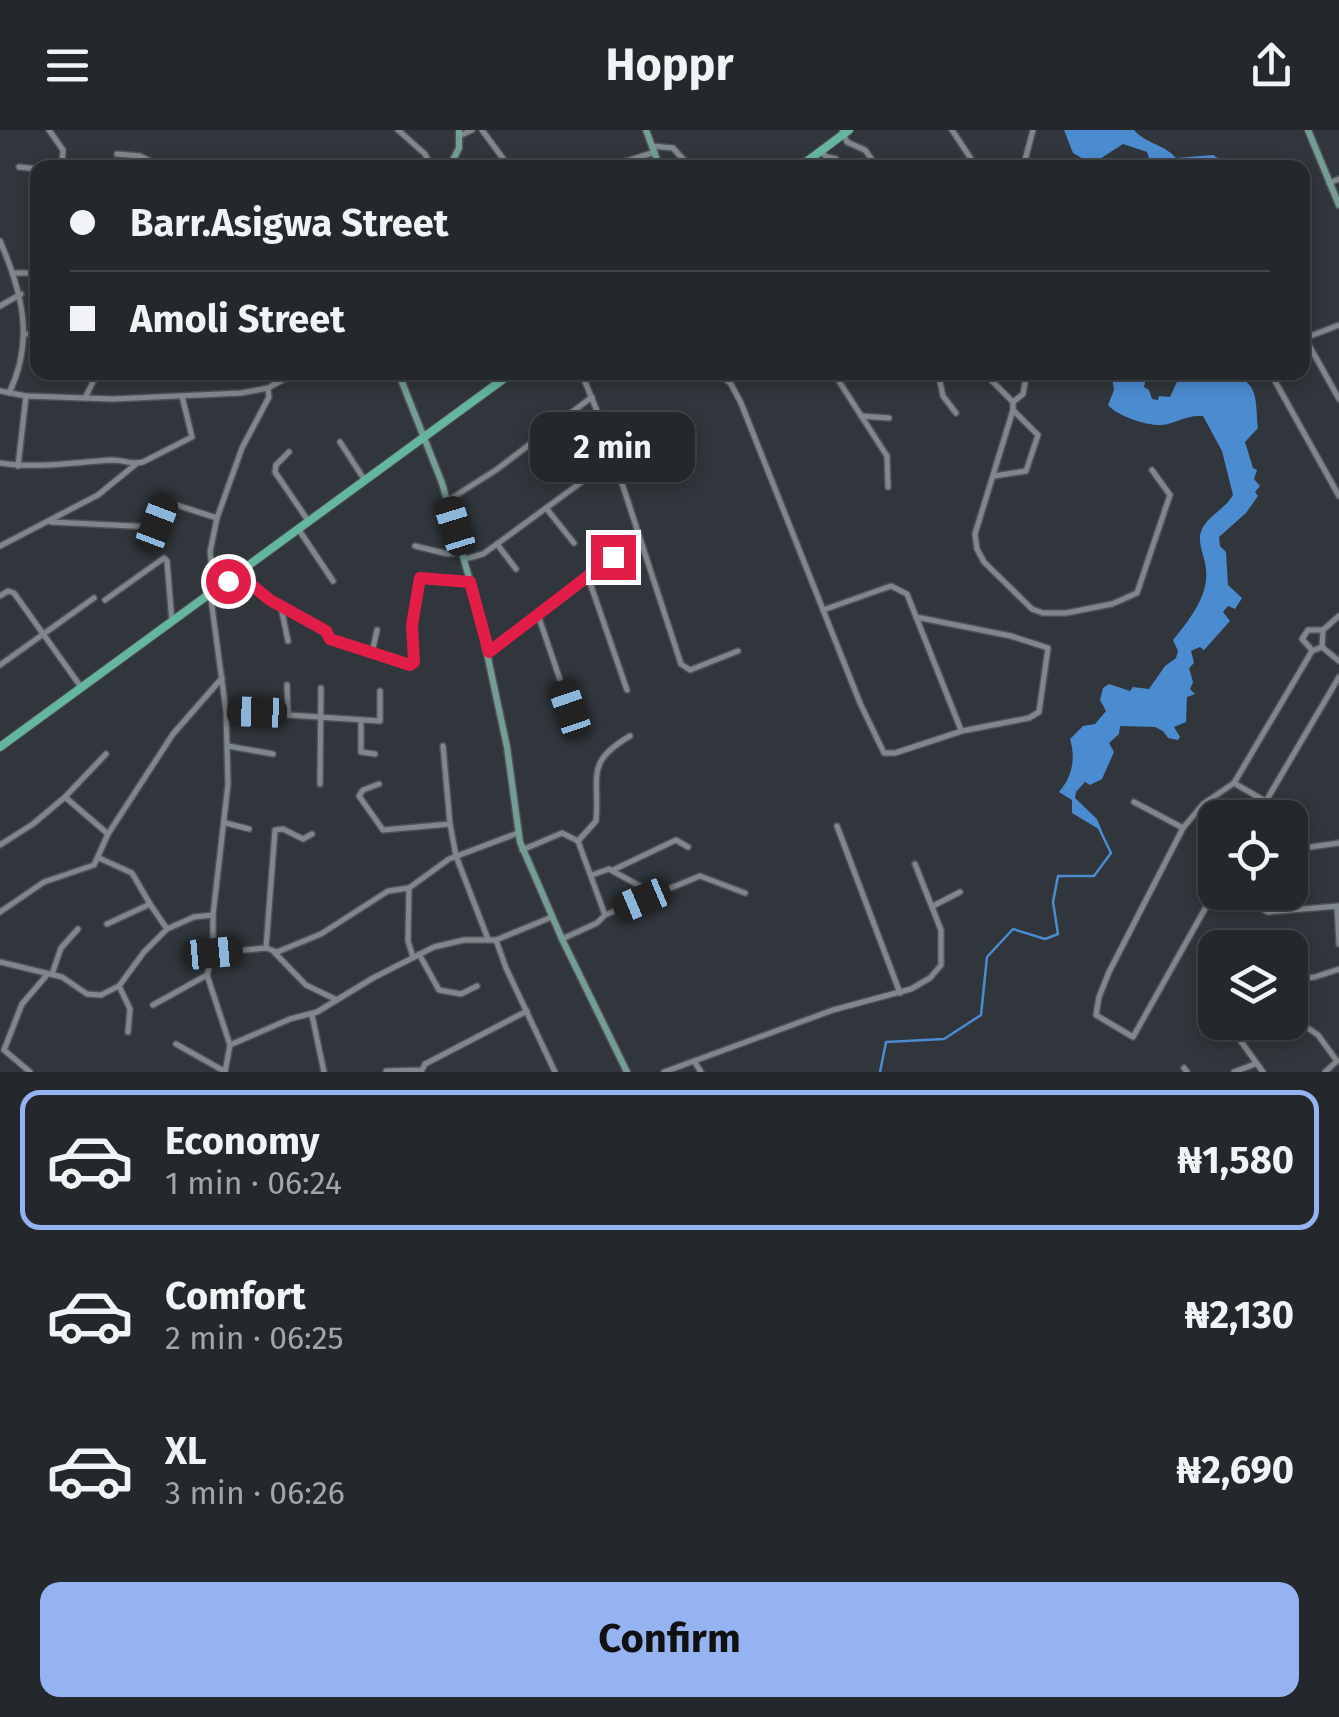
<!DOCTYPE html>
<html lang="en">
<head>
<meta charset="utf-8">
<style>
  body { margin:0; font-family:"Fira Sans",sans-serif; background:#2c3034; color:#f1f3f6; height:100vh; display:flex; flex-direction:column; font-size:38px; white-space:nowrap }
  * { box-sizing:border-box; margin:0 }
  p { font-size:32px; color:#a3a6a9 }
  .icon { flex:none; width:55px; height:55px; fill:none; stroke:currentColor; stroke-width:2; stroke-linecap:round; stroke-linejoin:round }
  .map { position:relative; height:942px; overflow:hidden }
  .sheet { display:flex; flex-direction:column; background:#24282c; flex:1 }
  .sheet>* { flex:none }
  .guide { position:absolute; left:30px; top:30px; width:1280px; height:220px; border-radius:20px; box-shadow:0 5px 15px #0003,0 0 0 2px #414448; display:grid; align-content:center; height:220px; padding:0 40px; background:#24282c }
  .fabs { position:absolute; left:1198px; top:670px; display:grid; gap:20px }
  .fabs a { display:grid; place-items:center; width:110px; height:110px; border-radius:20px; background:#24282c; box-shadow:0 5px 15px #0003,0 0 0 2px #414448; font-size:50px }
  .end { position:absolute; width:45px; height:45px; margin:-22px; border:12px solid #e11d48; background:#fff; box-shadow:0 0 0 5px #fff }
  .from { border-radius:50% }
  .bubble { position:absolute; height:70px; border-radius:20px; background:#24282c; box-shadow:0 5px 15px #0003,0 0 0 2px #414448; font-size:32px; font-weight:700; line-height:70px; text-align:center }
  .car { position:absolute; width:30px; height:60px; margin:-30px -15px; border-radius:12px; box-shadow:0 0 8px 2px #0007; background:linear-gradient(#222 24%,#8ab4d8 0 40%,#222 0 76%,#8ab4d8 0 86%,#222 0) }
  .guide b { display:flex; align-items:center; gap:35px; height:95px; font-size:38px }
  .guide b+b { border-top:2px solid #414448 }
  .guide i { width:25px; height:25px; background:#f1f3f6 }
  ul { padding:18px 0 0; list-style:none }
  li { display:flex; align-items:center; gap:30px; height:140px; margin:0 20px 15px; padding:0 20px; border:5px solid transparent; border-radius:20px }
  li div { flex:1 }
  li b { display:block; font-size:38px }
  li em { font-style:normal; font-weight:700 }
  li.on { border-color:#95b2f1 }
  li>.icon { width:90px; height:90px; stroke-width:1.5 }
  .action { display:flex; gap:20px; margin-top:auto; padding:20px 40px }
  .action a { flex:1; height:115px; border-radius:20px; background:#95b2f1; color:#111; font-size:40px; font-weight:700; line-height:115px; text-align:center }
  header { display:flex; justify-content:space-between; align-items:center; height:130px; padding:0 40px; background:#24282c; font-size:45px; font-weight:700 }
  .map>svg:first-child { display:block }
  .water { fill:#4b8bcf }
  .lines { fill:none; stroke-linecap:round; stroke-linejoin:round }
  .stream { stroke:#4b8bcf; stroke-width:2.5 }
  .street-casing { stroke:#4e5257; stroke-width:8 }
  .secondary-casing { stroke:#4e5257; stroke-width:9 }
  .primary-casing { stroke:#4e5257; stroke-width:10 }
  .street { stroke:#80878c; stroke-width:5 }
  .secondary { stroke:#729e95; stroke-width:6 }
  .primary { stroke:#64b69d; stroke-width:8 }
  .route { stroke:#e11d48; stroke-width:12 }
</style>
</head>
<body>
<header><svg class="icon" aria-label="menu" viewBox="0 0 24 24"><path d="M4 6h16M4 12h16M4 18h16"/></svg>Hoppr<svg class="icon" aria-label="share" viewBox="0 0 24 24"><path d="M12 15V3M7 8l5-5 5 5M5 13v7h14v-7"/></svg></header>
<div class="map">
<svg width="1339" height="942" viewBox="0 0 1339 942">
  <rect width="100%" height="100%" fill="#30363b"/>
  <g class="water">
    <path d="M1064,0h70c12,14 30,14 42,28l37,-3 14,9 18,-5 15,1 4,7h-112l-5,-15 -24,-8 -31,20 -19,-11z"/>
    <path d="M1111,242l36,1 -3,14 5,3 3,9 6,1 1,-4 11,1 11,-24c22,-1 56,-7 70,14 7,10 5,30 7,41l-13,14 8,26 4,2 -3,9 6,7 -5,6 3,4 -12,17 -27,24 1,9 6,6 2,33 14,13 -7,11 -7,-3 -5,6 7,9 -26,29 -4,-3 -9,4 3,12 -5,5 4,14 -3,7 5,5 -8,3 -1,25 -12,5 6,10 -2,3 -10,-2 -5,-7 -8,-4 -35,-1 -1,8 -10,9 5,9 -12,27 -12,6 -5,-3 -9,10 -1,6 22,21 5,12 -30,-18v-13l-13,-8c13,-15 17,-33 11,-53l13,-13 12,-2 11,-13 -6,-11 3,-12 6,-4 21,7 3,-4 16,2 16,-23 11,-8 2,-7 -5,-11c15,-19 36,-43 33,-71 -1,-13 -10,-27 -4,-40 6,-13 24,-21 31,-34l-11,-44 -19,-35c-19,-1 -25,7 -41,9 -15,1 -45,-9 -54,-20l6,-15z"/>
  </g>
  <g class="lines">
    <polyline class="stream" points="880,942 886,912 944,909 981,885 987,827 1013,799 1045,809 1058,804 1053,772 1058,746 1094,746 1111,723 1098,696"/>
    <defs>
      <g id="street">
        <polyline points="49,0 63,20 62,38"/>
        <polyline points="398,0 425,24 432,38"/>
        <polyline points="482,0 510,38"/>
        <polyline points="842,0 847,12 865,20 878,38"/>
        <polyline points="952,0 977,38"/>
        <polyline points="461,5 472,0"/>
        <polyline points="652,16 673,18 691,38"/>
        <polyline points="820,21 827,27 836,29 840,38"/>
        <polyline points="117,24 140,26 164,38"/>
        <polyline points="19,37 38,39"/>
        <polyline points="605,38 655,22"/>
        <polyline points="1020,38 1024,34 1033,0"/>
        <polyline points="1329,53 1339,49"/>
        <polyline points="36,79 38,80"/>
        <path d="M0,111c22,51 35,99 9,152"/>
        <polyline points="16,143 38,143"/>
        <polyline points="0,176 21,164"/>
        <polyline points="24,204 38,204"/>
        <polyline points="1305,208 1339,269"/>
        <polyline points="1305,208 1339,195"/>
        <polyline points="581,242 604,298 681,534 690,540 738,521"/>
        <polyline points="718,242 731,254 741,273 860,573 884,623 895,623 962,601 1029,588 1039,582 1048,518 1011,506 916,487"/>
        <polyline points="833,242 887,326 888,357"/>
        <polyline points="938,242 943,266 956,283"/>
        <polyline points="983,242 1013,272 1013,280 975,404 977,419 984,432 1032,479 1043,483 1066,483 1112,474 1137,463 1170,365 1152,340"/>
        <polyline points="1270,242 1339,366"/>
        <polyline points="0,261 26,266 113,269 241,263 268,258 297,242"/>
        <polyline points="85,268 98,242"/>
        <polyline points="1013,272 1023,264 1027,242"/>
        <polyline points="861,286 889,288"/>
        <polyline points="340,312 364,349"/>
        <polyline points="289,322 276,335 275,342 309,392"/>
        <path d="M0,333c37,6 75,-1 112,-3 12,0 20,5 31,2l49,-25 -10,-41"/>
        <polyline points="18,336 26,266"/>
        <polyline points="994,346 1026,341 1038,305 1013,280"/>
        <polyline points="447,371 496,340 592,267"/>
        <polyline points="546,378 574,413"/>
        <polyline points="51,392 153,397 167,372 217,388"/>
        <polyline points="299,400 333,451"/>
        <polyline points="497,414 516,439"/>
        <polyline points="0,416 98,365 136,334"/>
        <polyline points="415,416 448,424 462,422"/>
        <polyline points="465,429 483,424 497,414 613,329"/>
        <polyline points="239,444 270,470 325,501 330,509 410,535 414,532 412,495 418,450 470,453"/>
        <polyline points="588,447 627,560"/>
        <polyline points="0,466 8,461 14,463 81,557"/>
        <polyline points="105,470 164,428 167,431 172,492"/>
        <polyline points="281,477 288,511"/>
        <polyline points="823,480 891,456 907,464 961,600"/>
        <polyline points="538,485 570,579"/>
        <polyline points="1339,486 1323,500 1322,517 1339,531"/>
        <polyline points="1312,520 1302,509 1308,500 1323,500"/>
        <polyline points="489,522 638,406"/>
        <polyline points="372,523 377,500"/>
        <polyline points="0,535 94,468"/>
        <polyline points="287,555 288,583"/>
        <polyline points="226,581 380,591 380,561"/>
        <polyline points="361,590 361,622 375,624"/>
        <polyline points="228,616 273,624"/>
        <polyline points="443,616 450,694 456,726 488,809"/>
        <polyline points="1234,653 1265,671"/>
        <polyline points="320,654 321,558"/>
        <polyline points="379,654 363,660 359,666 383,700 450,694"/>
        <polyline points="65,667 106,624"/>
        <polyline points="1134,672 1183,698"/>
        <polyline points="1256,688 1339,547"/>
        <polyline points="226,693 249,699"/>
        <polyline points="837,696 900,863"/>
        <polyline points="108,704 173,604 222,548"/>
        <path d="M578,711l18,-20c4,-45 -12,-58 34,-85"/>
        <polyline points="0,715 33,694 65,667 108,704 94,735 44,752 0,782"/>
        <polyline points="522,720 562,703 578,711 605,785 597,793 562,809"/>
        <polyline points="1290,720 1339,713"/>
        <polyline points="99,728 132,743 150,774"/>
        <polyline points="613,740 676,710 688,717"/>
        <polyline points="592,745 609,739 649,761 657,762"/>
        <polyline points="1215,761 1133,907 1096,885 1099,867 1109,842 1183,698 1203,674 1234,653 1312,521 1322,517"/>
        <polyline points="1235,762 1268,782 1339,776"/>
        <polyline points="933,776 960,762"/>
        <polyline points="1337,776 1339,814"/>
        <polyline points="605,785 700,746 745,763"/>
        <polyline points="107,794 150,774 167,799"/>
        <polyline points="496,810 506,838 555,942"/>
        <polyline points="266,818 275,700 283,699 303,709 312,704"/>
        <polyline points="274,822 306,855 337,870"/>
        <polyline points="213,823 266,818 277,822 321,804 388,761 409,758"/>
        <polyline points="419,824 439,860 461,864 477,856"/>
        <polyline points="413,827 408,811 409,758 449,729 518,703"/>
        <polyline points="0,832 62,847 87,864 101,865 119,856 144,822 167,799 194,787 213,785"/>
        <polyline points="52,844 61,818 78,799"/>
        <polyline points="1290,850 1315,847 1339,839"/>
        <polyline points="119,856 130,879 128,902"/>
        <polyline points="153,875 207,845"/>
        <polyline points="312,885 324,942"/>
        <polyline points="1293,888 1318,905 1337,931"/>
        <polyline points="1237,892 1240,910 1263,942"/>
        <polyline points="176,914 224,941"/>
        <polyline points="230,915 207,845 213,823 213,785 228,654 226,581 211,469 214,453 210,422 217,388 242,318 269,267 268,258"/>
        <polyline points="694,931 701,942"/>
        <polyline points="1184,938 1187,942"/>
        <polyline points="386,941 422,940 425,934 527,881"/>
        <polyline points="30,942 4,920 22,874 46,846"/>
        <polyline points="225,942 230,915 290,889 317,882 373,848 434,817 464,810 496,810 552,787"/>
        <polyline points="664,942 833,880 911,859 930,848 941,835 941,800 915,734"/>
        <polyline points="1234,942 1255,934"/>
        <polyline points="1325,942 1336,932"/>
      </g>
      <g id="secondary">
        <polyline points="646,0 660,38"/>
        <polyline points="1308,0 1339,75"/>
        <polyline points="449,38 459,18 459,0"/>
        <polyline points="398,242 442,353 476,472 507,617 520,712 562,809 627,942"/>
      </g>
      <g id="primary">
        <polyline points="798,38 849,0"/>
        <polyline points="0,617 513,242"/>
      </g>
    </defs>
    <use href="#street" class="street-casing"/>
    <use href="#secondary" class="secondary-casing"/>
    <use href="#primary" class="primary-casing"/>
    <use href="#street" class="street"/>
    <use href="#secondary" class="secondary"/>
    <use href="#primary" class="primary"/>
  </g>
  <g class="lines">
    <polyline class="route" points="228,451 238,444 270,470 326,501 330,509 410,535 414,532 412,495 420,448 470,452 489,522 613,427"/>
  </g>
</svg>
<div class="fabs">
<a><svg class="icon" aria-label="locate" viewBox="0 0 24 24"><circle cx="12" cy="12" r="6"/><path d="M12 2v4M12 18v4M2 12h4M18 12h4"/></svg></a>
<a><svg class="icon" aria-label="layers" viewBox="0 0 24 24"><path d="M12 4l9 5-9 5-9-5zM3 14l9 5 9-5"/></svg></a>
</div>
<i class="end from" style="left:228px;top:451px"></i>
<i class="end" style="left:613px;top:427px"></i>
<div class="bubble" style="left:530px;top:282px;width:165px">2 min</div>
<i class="car" style="left:157px;top:393px;rotate:21deg"></i>
<i class="car" style="left:455px;top:396px;rotate:343deg"></i>
<i class="car" style="left:570px;top:579px;rotate:341deg"></i>
<i class="car" style="left:257px;top:582px;rotate:272deg"></i>
<i class="car" style="left:642px;top:770px;rotate:247deg"></i>
<i class="car" style="left:213px;top:823px;rotate:85deg"></i>
<div class="guide">
<b><i class="from"></i>Barr.Asigwa Street</b>
<b><i></i>Amoli Street</b>
</div>
</div>
<section class="sheet">
<ul>
<li class="on"><svg class="icon" aria-label="car" viewBox="0 0 24 24"><path d="M5 17H2v-5l4-1 3-4h7l3 4 3 1v5h-3M9 17h6M6 11h13"/><circle cx="7" cy="17" r="2"/><circle cx="17" cy="17" r="2"/></svg><div><b>Economy</b><p>1 min · 06:24</p></div><em>₦1,580</em></li>
<li><svg class="icon" aria-label="car" viewBox="0 0 24 24"><path d="M5 17H2v-5l4-1 3-4h7l3 4 3 1v5h-3M9 17h6M6 11h13"/><circle cx="7" cy="17" r="2"/><circle cx="17" cy="17" r="2"/></svg><div><b>Comfort</b><p>2 min · 06:25</p></div><em>₦2,130</em></li>
<li><svg class="icon" aria-label="car" viewBox="0 0 24 24"><path d="M5 17H2v-5l4-1 3-4h7l3 4 3 1v5h-3M9 17h6M6 11h13"/><circle cx="7" cy="17" r="2"/><circle cx="17" cy="17" r="2"/></svg><div><b>XL</b><p>3 min · 06:26</p></div><em>₦2,690</em></li>
</ul>
<div class="action"><a>Confirm</a></div>
</section>
</body>
</html>
